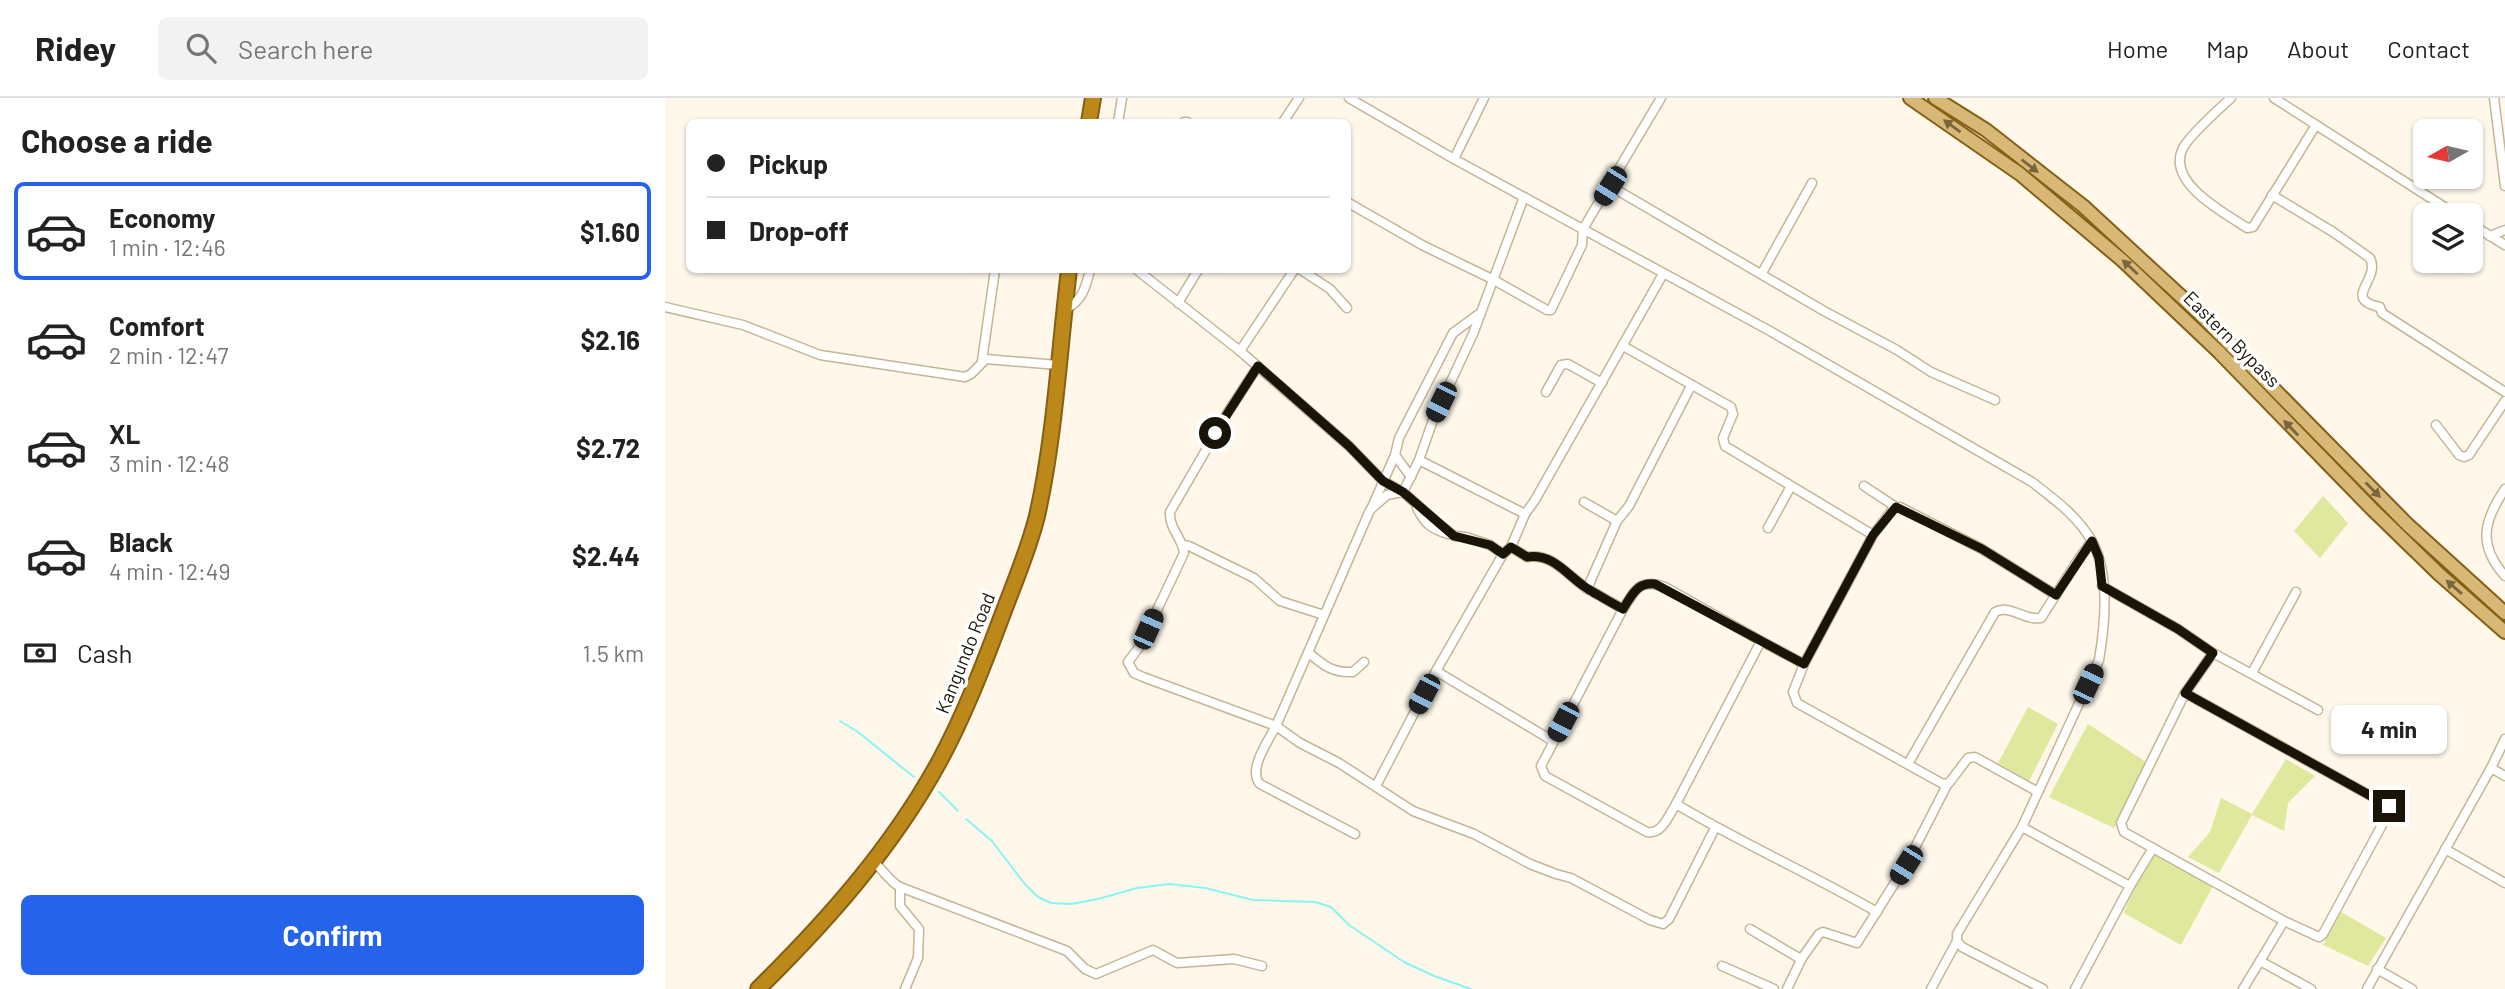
<!DOCTYPE html>
<html lang="en">
<head>
<meta charset="utf-8">
<style>
  body { margin:0; font-family:Barlow,sans-serif; background:#f2f2f2; color:#222; height:100vh; display:flex; flex-direction:column; font-size:26px; white-space:nowrap }
  * { box-sizing:border-box; margin:0 }
  p { font-size:23px; color:#767676 }
  .icon { flex:none; width:38px; height:38px; fill:none; stroke:currentColor; stroke-width:2; stroke-linecap:round; stroke-linejoin:round }
  .map { position:relative; flex:1; overflow:hidden }
  .drawer { display:flex; flex-direction:column; background:#fff; width:665px }
  .drawer>* { flex:none }
  .hud { position:absolute; left:21px; top:21px; width:665px; height:154px; border-radius:10px; box-shadow:0 2px 5px #0004; display:grid; align-content:center; height:154px; padding:0 21px; background:#fff }
  .needle { width:46px; rotate:262deg }
  .fabs { position:absolute; left:1748px; top:21px; display:grid; gap:14px }
  .fabs a { display:grid; place-items:center; width:70px; height:70px; border-radius:10px; background:#fff; box-shadow:0 2px 5px #0004; font-size:35px }
  .end { position:absolute; width:32px; height:32px; margin:-16px; border:9px solid #1a1408; background:#fff; box-shadow:0 0 0 4px #fff }
  .from { border-radius:50% }
  .bubble { position:absolute; height:49px; border-radius:10px; background:#fff; box-shadow:0 2px 5px #0004; font-size:23px; font-weight:700; line-height:49px; text-align:center }
  .car { position:absolute; width:21px; height:42px; margin:-21px -10px; border-radius:9px; box-shadow:0 0 5px 2px #0007; background:linear-gradient(#222 24%,#8ab4d8 0 40%,#222 0 76%,#8ab4d8 0 86%,#222 0) }
  .hud b { display:flex; align-items:center; gap:24px; height:66px; font-size:26px }
  .hud b+b { border-top:2px solid #e0e0e0 }
  .hud i { width:18px; height:18px; background:#222 }
  ul { padding:0; list-style:none }
  li { display:flex; align-items:center; gap:21px; height:98px; margin:0 14px 10px; padding:0 7px; border:4px solid transparent; border-radius:10px }
  li div { flex:1 }
  li b { display:block; font-size:26px }
  li em { font-style:normal; font-weight:700 }
  li.on { border-color:#2563eb }
  li>.icon { width:63px; height:63px; stroke-width:1.5 }
  h2 { padding:0 21px; font-size:32px; line-height:84px }
  .pay { display:flex; align-items:center; gap:18px; height:77px; padding:0 21px; font-size:26px }
  .pay p { margin-inline-start:auto }
  .action { display:flex; gap:14px; margin-top:auto; padding:14px 21px }
  .action a { flex:1; height:80px; border-radius:10px; background:#2563eb; color:#fff; font-size:28px; font-weight:700; line-height:80px; text-align:center }
  header { display:flex; align-items:center; gap:42px; box-sizing:border-box; height:98px; padding:0 35px; background:#fff; border-bottom:2px solid #e0e0e0 }
  header strong { font-size:33px }
  nav { display:flex; gap:38px; margin-inline-start:auto; font-size:24px }
  .search { width:490px; height:63px; background:#f2f2f2; display:flex; align-items:center; gap:18px; box-sizing:border-box; padding:0 24px; border-radius:10px; color:#767676; font-size:26px }
  main { display:flex; flex:1; min-height:0 }
  .map>svg:first-child { display:block }
  .grass { fill:#e0e89e }
  .lines { fill:none; stroke-linecap:round; stroke-linejoin:round }
  .stream { stroke:#88f4f4; stroke-width:2 }
  .street-casing { stroke:#c5b595; stroke-width:11 }
  .primary-casing { stroke:#845f14; stroke-width:16 }
  .highway-casing { stroke:#845f14; stroke-width:18 }
  .street { stroke:#fff; stroke-width:8 }
  .primary { stroke:#d7b876; stroke-width:12 }
  .highway { stroke:#bd881a; stroke-width:14 }
  .oneway { fill:#78663f }
  .route { stroke:#1a1408; stroke-width:9 }
  .labels { text-anchor:middle; stroke-width:7; stroke-linejoin:round; paint-order:stroke }
  .street-label { font-size:19px; fill:#1a1408; stroke:#fff }
</style>
</head>
<body>
<header>
<strong>Ridey</strong>
<div class="search"><svg class="icon" aria-label="search" viewBox="0 0 24 24"><circle cx="10" cy="10" r="6"/><path d="M15 15l6 6"/></svg>Search here</div>
<nav><a>Home</a><a>Map</a><a>About</a><a>Contact</a></nav>
</header>
<main>
<section class="drawer">
<h2>Choose a ride</h2>
<ul>
<li class="on"><svg class="icon" aria-label="car" viewBox="0 0 24 24"><path d="M5 17H2v-5l4-1 3-4h7l3 4 3 1v5h-3M9 17h6M6 11h13"/><circle cx="7" cy="17" r="2"/><circle cx="17" cy="17" r="2"/></svg><div><b>Economy</b><p>1 min · 12:46</p></div><em>$1.60</em></li>
<li><svg class="icon" aria-label="car" viewBox="0 0 24 24"><path d="M5 17H2v-5l4-1 3-4h7l3 4 3 1v5h-3M9 17h6M6 11h13"/><circle cx="7" cy="17" r="2"/><circle cx="17" cy="17" r="2"/></svg><div><b>Comfort</b><p>2 min · 12:47</p></div><em>$2.16</em></li>
<li><svg class="icon" aria-label="car" viewBox="0 0 24 24"><path d="M5 17H2v-5l4-1 3-4h7l3 4 3 1v5h-3M9 17h6M6 11h13"/><circle cx="7" cy="17" r="2"/><circle cx="17" cy="17" r="2"/></svg><div><b>XL</b><p>3 min · 12:48</p></div><em>$2.72</em></li>
<li><svg class="icon" aria-label="car" viewBox="0 0 24 24"><path d="M5 17H2v-5l4-1 3-4h7l3 4 3 1v5h-3M9 17h6M6 11h13"/><circle cx="7" cy="17" r="2"/><circle cx="17" cy="17" r="2"/></svg><div><b>Black</b><p>4 min · 12:49</p></div><em>$2.44</em></li>
</ul>
<div class="pay"><svg class="icon" aria-label="cash" viewBox="0 0 24 24"><path d="M3 7h18v10H3z"/><circle cx="12" cy="12" r="2"/></svg>Cash<p>1.5 km</p></div>
<div class="action"><a>Confirm</a></div>
</section>
<div class="map">
<svg width="1840" height="891" viewBox="0 0 1840 891">
  <rect width="100%" height="100%" fill="#fef7ea"/>
  <g class="grass">
    <polygon points="1658,398 1683,425 1655,460 1629,433"/>
    <polygon points="1363,609 1393,626 1364,683 1333,665"/>
    <polygon points="1423,626 1481,664 1449,730 1384,699"/>
    <polygon points="1621,661 1650,678 1623,705 1619,733 1587,717 1554,775 1523,759 1545,734 1556,700 1587,716"/>
    <polygon points="1489,754 1548,788 1516,847 1459,815 1471,783"/>
    <polygon points="1676,814 1721,840 1703,868 1658,847"/>
  </g>
  <g class="lines">
    <g class="stream">
      <polyline points="175,623 193,634 249,679"/>
      <polyline points="274,694 293,713"/>
      <polyline points="301,721 327,743 359,785 373,799 386,805 406,806 433,801 472,790 505,786 540,790 588,802 650,804 666,809 684,827 739,864 769,878 806,891"/>
    </g>
    <defs>
      <g id="street">
        <path d="M684,0l105,61 316,172 262,151c22,17 47,35 61,61 17,33 12,82 6,117l-77,167 108,59 23,-38"/>
        <path d="M1566,0c-12,11 -43,38 -49,52 -14,34 43,63 65,78l6,-1 63,-102"/>
        <polyline points="1609,0 1792,117"/>
        <polyline points="1829,0 1840,88"/>
        <polyline points="453,24 457,0"/>
        <polyline points="519,24 522,24"/>
        <polyline points="618,24 634,0"/>
        <polyline points="789,61 819,0"/>
        <polyline points="945,88 1159,213 1232,252 1266,274 1330,302"/>
        <path d="M1607,97l61,37 37,26c11,22 -29,41 10,49l2,6 123,79"/>
        <polyline points="859,99 808,236 768,322 754,362 738,394 722,397 705,412 611,628 635,645 674,665 748,713 809,736 865,766 891,776 906,780 985,822 998,826 1004,821 1050,730"/>
        <polyline points="682,104 757,147 827,181 882,212 886,212 917,147 918,131 996,0"/>
        <polyline points="1806,126 1840,147"/>
        <polyline points="1825,138 1840,132"/>
        <polyline points="472,172 575,253 629,172"/>
        <polyline points="636,172 665,191 682,210"/>
        <polyline points="1097,175 1147,85"/>
        <polyline points="513,205 533,172"/>
        <polyline points="0,209 78,227 155,257 300,279 306,276 321,261 393,267"/>
        <path d="M399,212c18,-8 22,-23 26,-40"/>
        <polyline points="958,248 1066,309 1068,316 1058,340 1060,348 1208,437 1139,566"/>
        <polyline points="575,253 684,348 718,383 738,394 774,426 789,438 801,439 825,447 838,456"/>
        <polyline points="317,263 330,172"/>
        <path d="M593,268l-30,46 -58,100c-1,17 12,25 14,41l-44,93 -12,16 6,11 9,4 133,49c-7,14 -29,44 -16,58l95,50"/>
        <polyline points="881,294 896,267 903,266 937,285"/>
        <polyline points="1771,327 1794,357 1799,359 1804,357 1840,303"/>
        <polyline points="754,362 860,416"/>
        <polyline points="746,379 730,357 734,340 788,235 814,216"/>
        <polyline points="1199,388 1231,409"/>
        <path d="M1840,391c-21,31 -28,56 0,87"/>
        <polyline points="919,404 952,423"/>
        <polyline points="707,409 730,357"/>
        <path d="M752,410c8,16 14,21 31,26"/>
        <polyline points="1103,430 1126,388"/>
        <polyline points="1208,437 1228,411 1235,409 1317,451 1391,497"/>
        <polyline points="518,447 524,448 589,480 615,503 659,517"/>
        <polyline points="846,449 860,416 870,402 998,176"/>
        <polyline points="1437,488 1513,531 1548,555 1653,612"/>
        <polyline points="922,491 952,423 964,408 1026,288"/>
        <path d="M1096,543l-96,-54c-26,-9 -29,2 -42,22l-82,157 4,10 102,56c15,3 22,-17 29,-28l85,-163 43,23 -11,28 4,11 146,81 6,-1 19,-25 7,-1 63,35"/>
        <path d="M644,555c15,13 24,20 44,19l11,-10"/>
        <polyline points="771,573 888,643"/>
        <polyline points="1587,575 1631,494"/>
        <polyline points="1520,595 1456,725 1459,734 1619,823 1654,839 1658,836 1724,714 1724,708 1520,595 1548,555"/>
        <path d="M1243,666l87,-152c15,-8 30,9 46,6l37,-58 14,-19"/>
        <polyline points="1826,670 1840,678"/>
        <path d="M711,688l60,-115 67,-117 8,-7 16,10c27,-4 40,19 61,32 12,7 23,13 35,20"/>
        <path d="M1011,706c65,39 135,70 201,108"/>
        <polyline points="1357,729 1292,836 1292,843 1297,849 1378,891"/>
        <polyline points="1780,751 1840,785"/>
        <path d="M209,764c9,8 16,20 26,25v19l19,23 -1,29 -13,31"/>
        <polyline points="235,789 402,853 420,871 431,876 488,852 512,865 569,861 597,868"/>
        <polyline points="1619,823 1595,863 1646,891"/>
        <polyline points="1085,831 1134,860 1137,860 1154,836 1158,834 1192,845 1241,767 1282,687"/>
        <polyline points="1057,868 1109,891"/>
        <polyline points="1712,871 1747,891"/>
        <polyline points="1122,891 1137,860"/>
        <polyline points="1266,891 1292,843"/>
        <polyline points="1410,891 1465,788"/>
        <polyline points="1578,891 1595,863"/>
        <polyline points="1702,891 1826,670 1840,641"/>
      </g>
      <g id="primary">
        <polyline points="1245,0 1355,76 1457,162 1554,254 1706,410 1774,476 1840,534"/>
        <polyline points="1270,0 1321,32 1418,108 1533,214 1743,427 1840,515"/>
      </g>
      <g id="highway">
        <polyline points="424,24 428,0"/>
        <path d="M93,891c69,-68 134,-141 181,-227 24,-44 43,-93 61,-141 13,-35 28,-69 37,-105 18,-80 22,-165 32,-246"/>
      </g>
    </defs>
    <use href="#street" class="street-casing"/>
    <use href="#primary" class="primary-casing"/>
    <use href="#highway" class="highway-casing"/>
    <use href="#street" class="street"/>
    <use href="#primary" class="primary"/>
    <use href="#highway" class="highway"/>
  </g>
  <defs><path id="oneway-solid" d="M-6-.8H1V-3.2L6.5 0L1 3.2V.8H-6Z" transform="scale(1.75)"/></defs>
  <g class="oneway">
    <use href="#oneway-solid" transform="translate(1287 28) rotate(-144)"/>
    <use href="#oneway-solid" transform="translate(1365 68) rotate(38)"/>
    <use href="#oneway-solid" transform="translate(1465 169) rotate(-137)"/>
    <use href="#oneway-solid" transform="translate(1626 330) rotate(-134)"/>
    <use href="#oneway-solid" transform="translate(1708 392) rotate(45)"/>
    <use href="#oneway-solid" transform="translate(1789 489) rotate(-139)"/>
  </g>
  <g class="lines">
    <path class="route" d="M550,335l43,-67 91,80 34,35 20,11 51,44 36,9 13,9 8,-7 16,10c27,-4 40,19 61,32 12,7 23,14 35,20 9,-14 14,-27 32,-25l149,80 69,-129 23,-28 86,42 74,46 36,-54 7,17 3,28 76,43 35,24 -28,40 204,113"/>
  </g>
  <g class="labels">
    <g class="street-label">
      <text transform="translate(1567 241) rotate(45)" y="7">Eastern Bypass</text>
      <text transform="translate(300 555) rotate(-68)" y="7">Kangundo Road</text>
    </g>
  </g>
</svg>
<div class="fabs">
<a><svg class="needle" viewBox="-14 -14 28 28"><path d="M0-13l5 13h-10z" fill="#e53935"/><path d="M0 13l5-13h-10z" fill="#767676"/></svg></a>
<a><svg class="icon" aria-label="layers" viewBox="0 0 24 24"><path d="M12 4l9 5-9 5-9-5zM3 14l9 5 9-5"/></svg></a>
</div>
<i class="end from" style="left:550px;top:335px"></i>
<i class="end" style="left:1724px;top:708px"></i>
<div class="bubble" style="left:1666px;top:607px;width:116px">4 min</div>
<i class="car" style="left:945px;top:88px;rotate:212deg"></i>
<i class="car" style="left:776px;top:304px;rotate:206deg"></i>
<i class="car" style="left:483px;top:531px;rotate:24deg"></i>
<i class="car" style="left:1423px;top:586px;rotate:25deg"></i>
<i class="car" style="left:759px;top:596px;rotate:208deg"></i>
<i class="car" style="left:898px;top:624px;rotate:208deg"></i>
<i class="car" style="left:1241px;top:767px;rotate:212deg"></i>
<div class="hud">
<b><i class="from"></i>Pickup</b>
<b><i></i>Drop-off</b>
</div>
</div>
</main>
</body>
</html>
